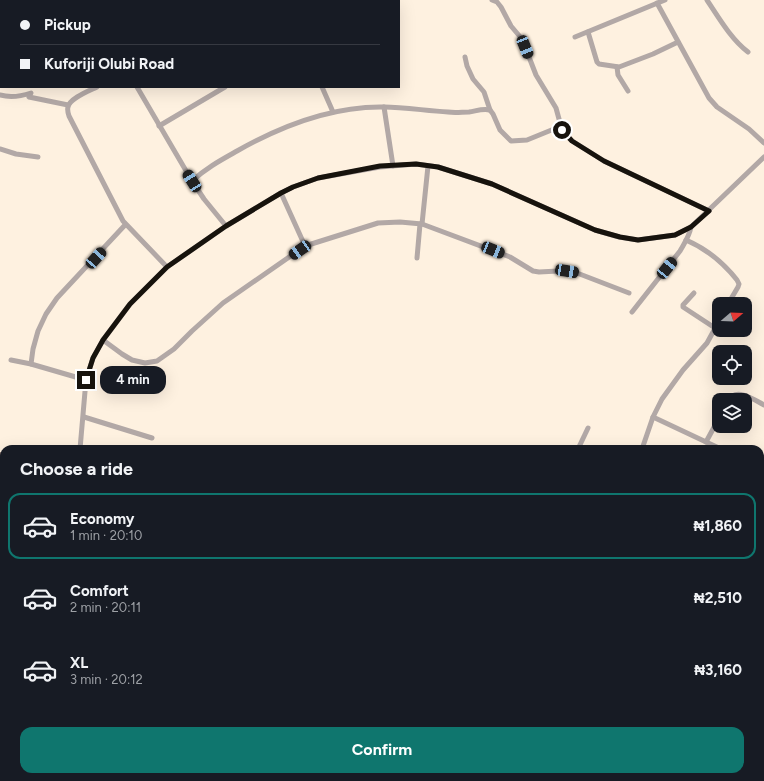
<!DOCTYPE html>
<html lang="en">
<head>
<meta charset="utf-8">
<style>
  body { margin:0; font-family:Figtree,sans-serif; background:#20242c; color:#f1f3f6; height:100vh; display:flex; flex-direction:column; font-size:15px; white-space:nowrap }
  * { box-sizing:border-box; margin:0 }
  p { font-size:13px; color:#9ea1a6 }
  .icon { flex:none; width:22px; height:22px; fill:none; stroke:currentColor; stroke-width:2; stroke-linecap:round; stroke-linejoin:round }
  .map { position:relative; flex:1; overflow:hidden }
  .details { position:absolute; left:0px; top:445px; width:764px; height:336px; display:flex; flex-direction:column; background:#171b24; border-radius:12px 12px 0 0; box-shadow:0 4px 16px #0002 }
  .details>* { flex:none }
  .guide { position:absolute; left:0px; top:0px; width:400px; height:88px; box-shadow:0 4px 16px #0002; display:grid; align-content:center; height:88px; padding:0 20px; background:#171b24 }
  .needle { width:26px; rotate:71deg }
  .buttons { position:absolute; left:712px; top:297px; display:grid; gap:8px }
  .buttons a { display:grid; place-items:center; width:40px; height:40px; border-radius:8px; background:#171b24; box-shadow:0 4px 16px #0002; font-size:20px }
  .end { position:absolute; width:18px; height:18px; margin:-9px; border:5px solid #17130d; background:#fff; box-shadow:0 0 0 2px #fff }
  .from { border-radius:50% }
  .bubble { position:absolute; height:28px; border-radius:12px; background:#171b24; box-shadow:0 4px 16px #0002; font-size:13px; font-weight:700; line-height:28px; text-align:center }
  .car { position:absolute; width:12px; height:24px; margin:-12px -6px; border-radius:5px; box-shadow:0 0 3px 1px #0007; background:linear-gradient(#222 24%,#8ab4d8 0 40%,#222 0 76%,#8ab4d8 0 86%,#222 0) }
  .guide b { display:flex; align-items:center; gap:14px; height:38px; font-size:15px }
  .guide b+b { border-top:1px solid #363941 }
  .guide i { width:10px; height:10px; background:#f1f3f6 }
  ul { padding:0; list-style:none }
  li { display:flex; align-items:center; gap:12px; height:66px; margin:0 8px 6px; padding:0 12px; border:2px solid transparent; border-radius:12px }
  li div { flex:1 }
  li b { display:block; font-size:15px }
  li em { font-style:normal; font-weight:700 }
  li.active { border-color:#0f766e }
  li>.icon { width:36px; height:36px; stroke-width:1.5 }
  h2 { padding:0 20px; font-size:18px; line-height:48px }
  .action { display:flex; gap:8px; margin-top:auto; padding:8px 20px }
  .action a { flex:1; height:46px; border-radius:12px; background:#0f766e; color:#fff; font-size:16px; font-weight:700; line-height:46px; text-align:center }
  .map>svg:first-child { display:block }
  .lines { fill:none; stroke-linecap:round; stroke-linejoin:round }
  .minor { stroke:#b2a8a6; stroke-width:5 }
  .major { stroke:#7b6a66; stroke-width:6 }
  .route { stroke:#17130d; stroke-width:5 }
</style>
</head>
<body>
<div class="map">
<svg width="764" height="781" viewBox="0 0 764 781">
  <rect width="100%" height="100%" fill="#fef1e0"/>
  <g class="lines">
    <g class="minor">
      <polyline points="141,0 142,1"/>
      <polyline points="492,0 497,2 501,7 511,26 522,39 536,75 556,108 562,130 565,134 572,141 604,161 709,211"/>
      <path d="M707,0c12,18 24,39 41,52"/>
      <polyline points="269,1 274,0"/>
      <polyline points="657,3 709,98 717,107 749,129 764,143"/>
      <polyline points="588,32 597,62 599,64 619,67 653,54 678,42"/>
      <polyline points="575,37 665,0"/>
      <polyline points="465,57 467,66 473,79 484,92 490,110 493,114 500,130 511,141 527,140 554,129 559,129 562,130"/>
      <polyline points="617,67 618,75 628,91"/>
      <path d="M97,87c-8,4 -27,11 -29,20 -1,3 0,6 1,9l54,105 44,46"/>
      <polyline points="137,87 192,181 204,199 226,226"/>
      <polyline points="322,87 333,112"/>
      <path d="M0,95c10,3 22,1 31,-2l-2,4 39,8"/>
      <polyline points="384,107 393,166"/>
      <polyline points="159,126 225,87"/>
      <polyline points="0,149 16,154 38,157"/>
      <path d="M192,181c14,-13 29,-21 45,-30 44,-25 96,-45 147,-44 21,0 43,4 64,5 7,1 14,0 21,0 7,-1 14,-4 21,-2"/>
      <polyline points="281,193 305,246"/>
      <polyline points="422,224 428,166"/>
      <path d="M686,240c21,9 36,21 51,40l2,4 -1,3 -10,17"/>
      <polyline points="417,258 420,224"/>
      <polyline points="694,293 683,305 683,307 715,328"/>
      <path d="M632,312l48,-61c5,-9 9,-14 11,-24"/>
      <polyline points="103,340 122,354 132,360 145,363 157,361 174,349 192,331 223,303 305,246 378,223 400,222 422,224 510,257 533,271 539,272 558,271 577,273 629,293"/>
      <polyline points="11,360 31,364 86,380"/>
      <polyline points="31,364 33,349 38,331 46,314 57,298 125,225"/>
      <path d="M729,400c7,-13 26,0 35,5"/>
      <polyline points="84,417 152,438"/>
      <polyline points="653,417 721,449"/>
      <polyline points="706,442 719,418"/>
      <polyline points="80,449 86,380 93,358 103,340 130,304 167,267 226,226 281,193 293,187 318,178 380,167 416,164 438,167 492,184 595,230 619,237 638,240 675,235 691,227 764,157"/>
      <polyline points="578,449 588,428"/>
      <polyline points="642,449 653,417 662,399 683,370 707,343 719,321"/>
      <polyline points="760,524 764,526"/>
      <polyline points="0,568 4,568"/>
      <polyline points="760,585 764,587"/>
      <polyline points="0,644 4,652"/>
      <polyline points="0,661 4,655"/>
      <polyline points="42,777 43,778"/>
      <polyline points="95,777 98,781"/>
      <polyline points="558,781 559,777"/>
      <polyline points="611,781 612,777"/>
      <polyline points="663,781 664,777"/>
      <polyline points="732,781 733,777"/>
    </g>
    <g class="major">
      <polyline points="0,455 4,457"/>
      <polyline points="0,462 4,464"/>
      <polyline points="760,707 764,708"/>
      <polyline points="760,714 764,715"/>
    </g>
  </g>
  <g class="lines">
    <polyline class="route" points="86,380 93,358 103,340 130,304 167,267 226,226 281,193 293,187 318,178 380,166 416,164 438,167 492,184 595,230 620,237 638,240 675,235 691,227 709,211 604,161 572,141 562,130"/>
  </g>
</svg>
<div class="buttons">
<a><svg class="needle" viewBox="-14 -14 28 28"><path d="M0-13l5 13h-10z" fill="#e53935"/><path d="M0 13l5-13h-10z" fill="#9ea1a6"/></svg></a>
<a><svg class="icon" aria-label="locate" viewBox="0 0 24 24"><circle cx="12" cy="12" r="6"/><path d="M12 2v4M12 18v4M2 12h4M18 12h4"/></svg></a>
<a><svg class="icon" aria-label="layers" viewBox="0 0 24 24"><path d="M12 4l9 5-9 5-9-5zM3 14l9 5 9-5"/></svg></a>
</div>
<i class="end from" style="left:562px;top:130px"></i>
<i class="end" style="left:86px;top:380px"></i>
<div class="bubble" style="left:100px;top:366px;width:66px">4 min</div>
<i class="car" style="left:525px;top:47px;rotate:158deg"></i>
<i class="car" style="left:192px;top:181px;rotate:328deg"></i>
<i class="car" style="left:300px;top:250px;rotate:236deg"></i>
<i class="car" style="left:493px;top:250px;rotate:112deg"></i>
<i class="car" style="left:96px;top:258px;rotate:42deg"></i>
<i class="car" style="left:667px;top:268px;rotate:39deg"></i>
<i class="car" style="left:567px;top:271px;rotate:99deg"></i>
<div class="guide">
<b><i class="from"></i>Pickup</b>
<b><i></i>Kuforiji Olubi Road</b>
</div>
<section class="details">
<h2>Choose a ride</h2>
<ul>
<li class="active"><svg class="icon" aria-label="car" viewBox="0 0 24 24"><path d="M5 17H2v-5l4-1 3-4h7l3 4 3 1v5h-3M9 17h6M6 11h13"/><circle cx="7" cy="17" r="2"/><circle cx="17" cy="17" r="2"/></svg><div><b>Economy</b><p>1 min · 20:10</p></div><em>₦1,860</em></li>
<li><svg class="icon" aria-label="car" viewBox="0 0 24 24"><path d="M5 17H2v-5l4-1 3-4h7l3 4 3 1v5h-3M9 17h6M6 11h13"/><circle cx="7" cy="17" r="2"/><circle cx="17" cy="17" r="2"/></svg><div><b>Comfort</b><p>2 min · 20:11</p></div><em>₦2,510</em></li>
<li><svg class="icon" aria-label="car" viewBox="0 0 24 24"><path d="M5 17H2v-5l4-1 3-4h7l3 4 3 1v5h-3M9 17h6M6 11h13"/><circle cx="7" cy="17" r="2"/><circle cx="17" cy="17" r="2"/></svg><div><b>XL</b><p>3 min · 20:12</p></div><em>₦3,160</em></li>
</ul>
<div class="action"><a>Confirm</a></div>
</section>
</div>
</body>
</html>
